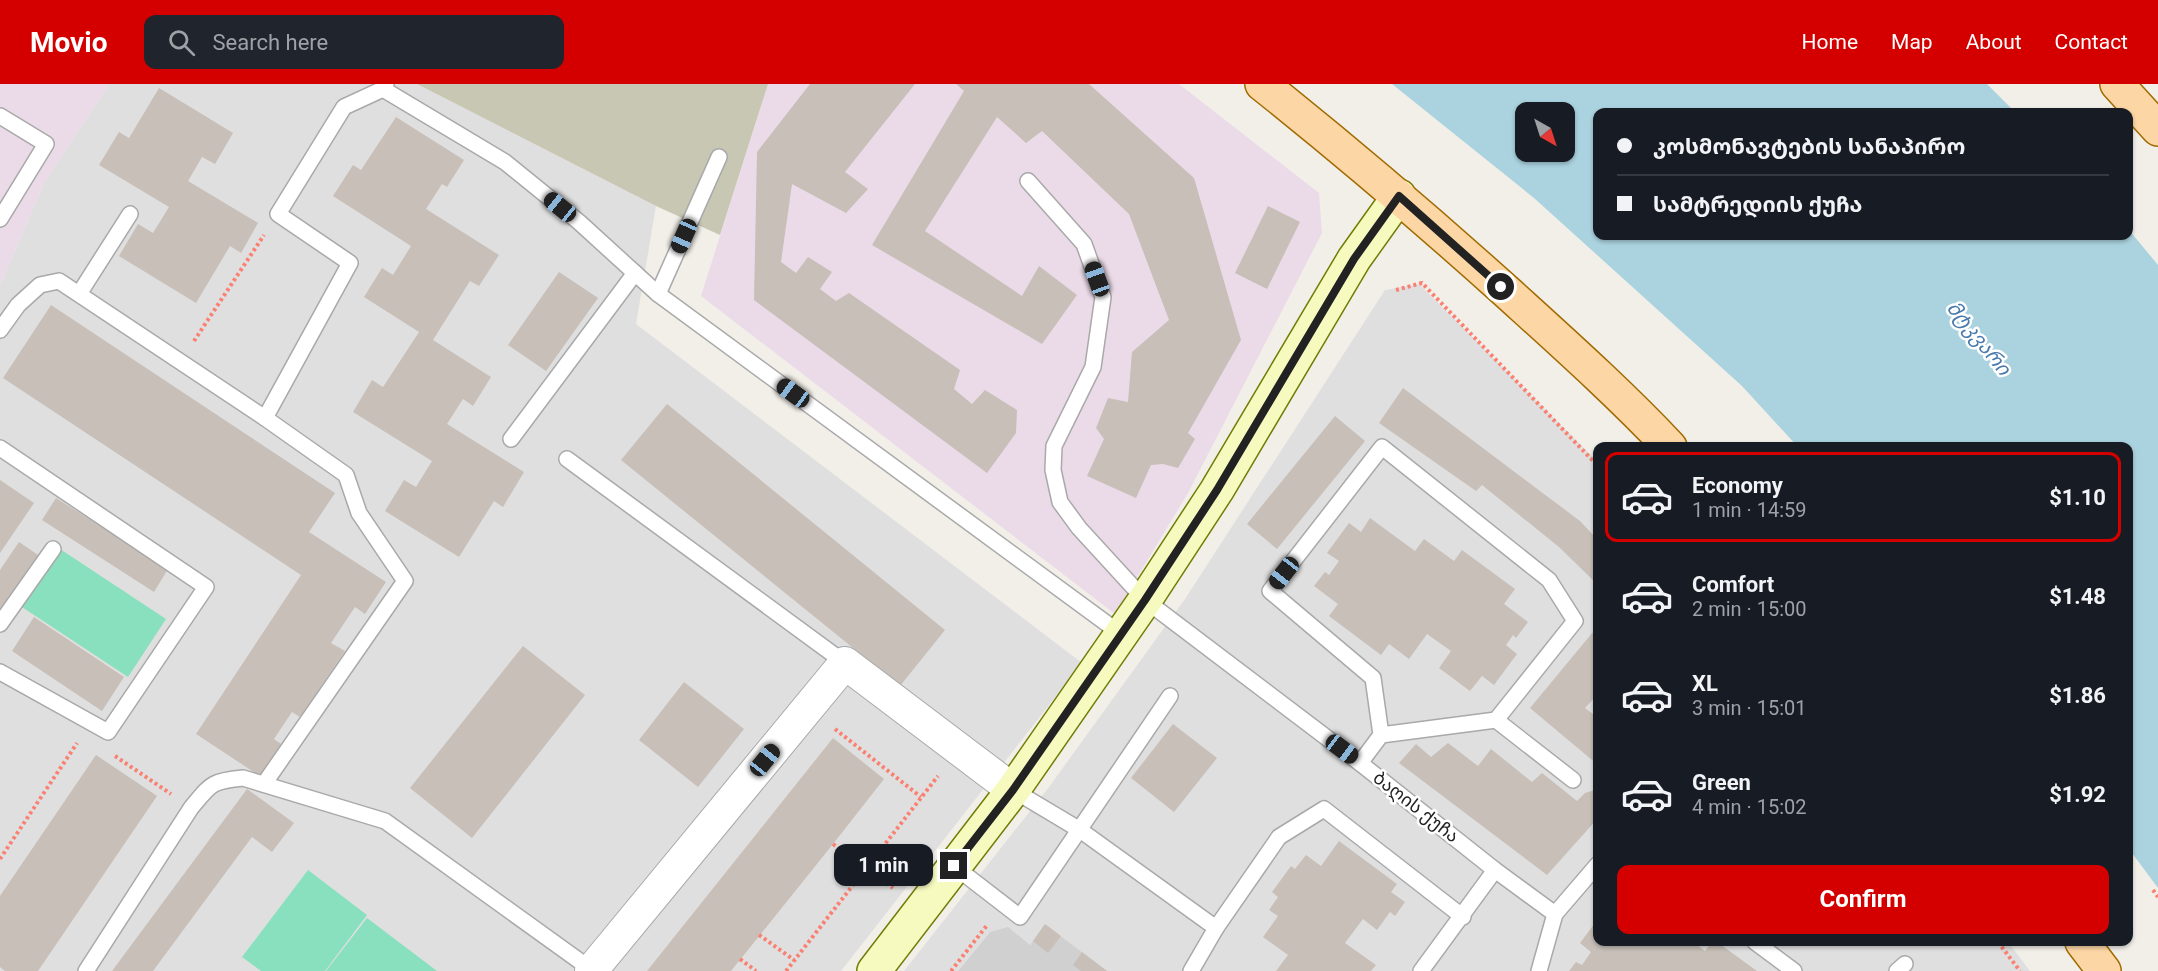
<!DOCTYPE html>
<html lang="en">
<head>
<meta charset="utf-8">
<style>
  body { margin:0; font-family:Roboto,"Noto Sans Georgian",sans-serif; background:#20242c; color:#f1f3f6; height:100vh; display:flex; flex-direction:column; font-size:22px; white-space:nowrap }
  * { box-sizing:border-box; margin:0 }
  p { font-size:20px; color:#9ea1a6 }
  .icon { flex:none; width:33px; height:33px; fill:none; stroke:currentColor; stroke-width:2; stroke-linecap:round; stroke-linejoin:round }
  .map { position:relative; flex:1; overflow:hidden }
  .panel { position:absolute; left:1593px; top:358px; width:540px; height:504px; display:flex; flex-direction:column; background:#171b24; border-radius:12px; box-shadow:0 2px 4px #0004 }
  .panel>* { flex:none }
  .hud { position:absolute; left:1593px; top:24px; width:540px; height:132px; border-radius:12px; box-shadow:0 2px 4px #0004; display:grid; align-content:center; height:132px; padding:0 24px; background:#171b24 }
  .needle { width:39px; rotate:141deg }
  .fabs { position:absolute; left:1515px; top:18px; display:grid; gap:12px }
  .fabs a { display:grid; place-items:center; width:60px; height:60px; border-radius:12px; background:#171b24; box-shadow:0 2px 4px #0004; font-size:30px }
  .end { position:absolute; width:27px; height:27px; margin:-14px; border:8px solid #222; background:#fff; box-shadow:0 0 0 3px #fff }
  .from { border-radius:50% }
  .bubble { position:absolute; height:42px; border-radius:12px; background:#171b24; box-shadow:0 2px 4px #0004; font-size:20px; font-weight:700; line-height:42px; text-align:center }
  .car { position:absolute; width:18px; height:36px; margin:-18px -9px; border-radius:8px; box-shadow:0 0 4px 2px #0007; background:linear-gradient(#222 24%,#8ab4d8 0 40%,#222 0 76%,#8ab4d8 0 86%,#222 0) }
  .hud b { display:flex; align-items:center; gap:21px; height:57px; font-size:22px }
  .hud b+b { border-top:2px solid #363941 }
  .hud i { width:15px; height:15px; background:#f1f3f6 }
  ul { padding:10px 0 0; list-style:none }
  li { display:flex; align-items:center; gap:18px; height:90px; margin:0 12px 9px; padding:0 12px; border:3px solid transparent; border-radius:12px }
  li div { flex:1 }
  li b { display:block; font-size:22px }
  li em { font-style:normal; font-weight:700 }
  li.selected { border-color:#d40000 }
  li>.icon { width:54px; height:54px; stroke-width:1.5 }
  .button { display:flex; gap:12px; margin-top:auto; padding:12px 24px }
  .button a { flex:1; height:69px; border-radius:12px; background:#d40000; color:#fff; font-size:24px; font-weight:700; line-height:69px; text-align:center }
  header { display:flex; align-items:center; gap:36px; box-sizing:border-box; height:84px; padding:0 30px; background:#d40000; color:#fff }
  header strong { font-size:28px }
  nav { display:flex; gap:33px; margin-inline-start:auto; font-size:21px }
  .search { width:420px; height:54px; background:#20242c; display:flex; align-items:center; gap:15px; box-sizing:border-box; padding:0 21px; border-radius:12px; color:#9ea1a6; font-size:22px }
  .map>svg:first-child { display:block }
  .residential { fill:#e0dfdf }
  .industrial { fill:#ebdbe8 }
  .religious { fill:#d0d0d0 }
  .construction { fill:#c7c7b4 }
  .pitch { fill:#88e0be }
  .water { fill:#aad3df; fill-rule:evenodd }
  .building { fill:#c7bfb8 }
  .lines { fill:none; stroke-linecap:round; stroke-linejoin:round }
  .lane-casing { stroke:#a9a9a9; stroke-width:18 }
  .street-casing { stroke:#a9a9a9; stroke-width:34 }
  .secondary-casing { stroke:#707d05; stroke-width:36 }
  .primary-casing { stroke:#a06b00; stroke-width:36 }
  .path { stroke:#fa8072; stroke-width:4; stroke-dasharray:3 3; stroke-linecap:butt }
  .lane { stroke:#fff; stroke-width:15 }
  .street { stroke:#fff; stroke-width:32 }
  .secondary { stroke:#f7fabf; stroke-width:33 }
  .primary { stroke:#fcd6a4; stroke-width:33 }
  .route { stroke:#222; stroke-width:8 }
  .labels { text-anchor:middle; stroke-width:5; stroke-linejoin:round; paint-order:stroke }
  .street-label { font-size:18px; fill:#222; stroke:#fff }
  .water-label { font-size:20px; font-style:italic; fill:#4a7aab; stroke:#fff }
</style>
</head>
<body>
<header>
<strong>Movio</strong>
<div class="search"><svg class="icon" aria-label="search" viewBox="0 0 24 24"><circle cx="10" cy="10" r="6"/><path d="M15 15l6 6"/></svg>Search here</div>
<nav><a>Home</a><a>Map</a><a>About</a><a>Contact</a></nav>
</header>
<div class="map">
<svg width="2158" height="887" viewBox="0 0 2158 887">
  <rect width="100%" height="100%" fill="#f2efe9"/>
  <g class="residential">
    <polygon points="109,0 417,0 656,122 636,240 1082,579 841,887 0,887 0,201 43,101"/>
    <polygon points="1419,200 1597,377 1598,858 2008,858 2030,887 1107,887 1045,840 1030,861 990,848 958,887 904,887 1049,703 1185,515 1385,206"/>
  </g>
  <g class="industrial">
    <polygon points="0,0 109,0 43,101 0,201"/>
    <polygon points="768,0 1179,0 1319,109 1322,149 1188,409 1115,530 701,212"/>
  </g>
  <polygon class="religious" points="1045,840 1107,887 958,887 990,848 1008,843 1030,861"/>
  <polygon class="construction" points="417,0 768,0 720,151 656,122"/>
  <g class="pitch">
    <polygon points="60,465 166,535 128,593 22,523"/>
    <polygon points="308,786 367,831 325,887 261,887 242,873"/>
    <polygon points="367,834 437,887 326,887"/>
  </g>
  <path class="water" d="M1392,0h595l28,28h-417v124h530l1,-6 29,35v623l-29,-39 -1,-402h-330l-56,-61 -208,-188zM1526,28h38v40h-38z"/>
  <g class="building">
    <polygon points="810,0 915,0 845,88 868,105 846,129 792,100 781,178 796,189 808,173 832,188 820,205 836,217 849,209 960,286 954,305 972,320 985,306 1017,326 1016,349 987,389 754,216 757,68"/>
    <polygon points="956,0 1089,0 1194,94 1241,256 1188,349 1195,355 1178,384 1163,380 1151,381 1136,414 1087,392 1104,355 1096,344 1108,314 1128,318 1132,268 1169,236 1129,130 1042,47 1026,59 997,33 925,147 1022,212 1039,182 1077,211 1042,260 872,161 964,7"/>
    <polygon points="159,4 233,49 215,80 202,73 188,97 258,139 241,169 230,162 196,219 119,172 138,140 153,149 169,123 99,81 119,48 129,54"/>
    <polygon points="396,33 464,76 447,103 442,100 426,125 499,171 479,202 470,197 433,256 491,293 473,322 463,315 447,340 524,388 503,423 494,417 459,473 385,427 404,396 416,403 432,377 353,328 372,296 383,303 419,248 364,213 382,184 393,191 411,162 333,112 353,81 361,86"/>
    <polygon points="1268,122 1300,138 1267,205 1235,189"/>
    <polygon points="559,188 598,214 546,287 508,261"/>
    <polygon points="51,221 335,409 309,448 386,498 365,530 355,523 331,559 345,567 300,633 292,628 274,655 284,662 263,694 196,650 301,491 3,294"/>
    <polygon points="1403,304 1580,437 1598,456 1598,501 1559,463 1482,401 1476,407 1379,339"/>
    <polygon points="667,320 945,546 900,602 621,376"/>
    <polygon points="1335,332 1365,357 1277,465 1247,440"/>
    <polygon points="0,396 34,419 0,469"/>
    <polygon points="56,414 168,485 154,508 42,436"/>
    <polygon points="1370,434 1415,467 1424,455 1454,477 1462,466 1515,505 1504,520 1528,538 1516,554 1513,551 1506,561 1517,570 1494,601 1482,592 1470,607 1439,584 1451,567 1427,550 1409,575 1389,560 1381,571 1329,532 1338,520 1314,502 1325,488 1329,491 1339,477 1327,469 1349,439 1361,448"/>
    <polygon points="19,458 41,473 0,531 0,486"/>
    <polygon points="34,533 124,593 102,627 12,567"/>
    <polygon points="1598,542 1598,610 1585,624 1598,634 1598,681 1530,624"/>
    <polygon points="523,562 585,611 472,754 410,704"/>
    <polygon points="684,598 744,645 698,703 639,656"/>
    <polygon points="1173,640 1217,674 1174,728 1131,694"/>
    <polygon points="833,654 884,695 833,760 731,887 647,887"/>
    <polygon points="1448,659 1478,682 1491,665 1532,698 1542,689 1577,717 1585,709 1598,705 1598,734 1547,791 1399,679 1416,660 1431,673"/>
    <polygon points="96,671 157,712 38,887 5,887 0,883 0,812"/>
    <polygon points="247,705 294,739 272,768 252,753 153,887 112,887"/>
    <polygon points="1339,757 1397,800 1391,808 1405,818 1395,832 1390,828 1377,846 1363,835 1345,859 1376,881 1371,887 1276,887 1288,871 1263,853 1278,832 1269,826 1278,813 1272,808 1291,782 1295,785 1306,771 1321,782"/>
    <polygon points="1598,835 1598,858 1693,858 1705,867 1712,858 1717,858 1757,887 1569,887 1576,878 1582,881 1591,868 1580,859"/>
    <polygon points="1045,840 1061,852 1048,869 1033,857"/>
    <polygon points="1082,868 1107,887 1081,887 1073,881"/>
  </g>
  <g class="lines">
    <defs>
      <g id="lane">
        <polyline points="386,0 383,5 505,78 579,138 658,210 1121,550"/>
        <polyline points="0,32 46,60 0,135"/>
        <polyline points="1028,97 1084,160 1103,213 1093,283 1054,362 1053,386 1060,418 1079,444 1145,516 1360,679 1495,786 1555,830 1539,887"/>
        <polyline points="79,210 130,130"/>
        <polyline points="658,210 719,73"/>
        <polyline points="0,246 18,221 40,201 59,197 265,334"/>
        <polyline points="511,355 635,189"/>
        <polyline points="0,364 206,503 108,648 0,588"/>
        <polyline points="567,375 845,579"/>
        <polyline points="0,540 53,465"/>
        <polyline points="1496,636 1573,696"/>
        <polyline points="1360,679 1381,651 1373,594 1270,507 1382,363 1549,496 1575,537 1496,636 1381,651"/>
        <polyline points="264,700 405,497 359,429 346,391 265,334 350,179 278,130 344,23 383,5"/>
        <polyline points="1013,706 1080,746 1216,844"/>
        <polyline points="954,782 1020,833 1170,612"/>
        <polyline points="1555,830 1598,780"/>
        <polyline points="1755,858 1794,887"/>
        <path d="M86,887l105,-163c20,-24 20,-27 52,-30l142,43 207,149"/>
        <polyline points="1191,887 1216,844 1279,753 1324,725 1463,833"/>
        <polyline points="1421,887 1495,786"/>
        <polyline points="1897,887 1905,880"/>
      </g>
      <polyline id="street" points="591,887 845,579 1013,706"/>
      <polyline id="secondary" points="874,887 1013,706 1145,516 1217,406 1354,175 1399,112"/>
      <g id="primary">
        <path d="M1262,0c84,67 166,137 246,209 55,50 111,100 162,154"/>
        <polyline points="2117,0 2158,45"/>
        <polyline points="2082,858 2104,887"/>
      </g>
    </defs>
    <use href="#lane" class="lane-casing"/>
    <use href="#street" class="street-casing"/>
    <use href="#secondary" class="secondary-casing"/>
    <use href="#primary" class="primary-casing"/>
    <g class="path">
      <polyline points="1396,206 1422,199 1598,382"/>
      <polyline points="194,257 264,151"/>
      <polyline points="835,645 921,713"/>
      <polyline points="115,672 171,710"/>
      <polyline points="833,760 893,804"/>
      <polyline points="0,775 77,659"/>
      <polyline points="2153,806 2158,813"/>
      <polyline points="759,851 794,876"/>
      <polyline points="1998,858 2020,887"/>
      <polyline points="740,875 756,887"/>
      <polyline points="786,887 938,692"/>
      <polyline points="951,887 988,840"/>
    </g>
    <use href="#lane" class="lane"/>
    <use href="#street" class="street"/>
    <use href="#secondary" class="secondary"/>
    <use href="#primary" class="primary"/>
  </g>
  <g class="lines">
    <polyline class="route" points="954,782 1013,706 1145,516 1217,406 1354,175 1399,112 1501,203"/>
  </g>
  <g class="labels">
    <g class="street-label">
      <text transform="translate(1416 723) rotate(38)" y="6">ბაღის ქუჩა</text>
    </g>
    <g class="water-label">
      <text transform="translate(1979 254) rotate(51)" y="7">მტკვარი</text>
    </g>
  </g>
</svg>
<div class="fabs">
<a><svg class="needle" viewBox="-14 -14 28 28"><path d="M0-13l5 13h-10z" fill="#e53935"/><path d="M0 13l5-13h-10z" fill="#9ea1a6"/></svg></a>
</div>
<i class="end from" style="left:1501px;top:203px"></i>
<i class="end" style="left:954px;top:782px"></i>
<div class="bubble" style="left:834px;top:760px;width:99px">1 min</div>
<i class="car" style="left:560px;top:123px;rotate:309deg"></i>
<i class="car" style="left:684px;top:152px;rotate:204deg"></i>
<i class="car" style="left:1097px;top:195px;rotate:340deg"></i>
<i class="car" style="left:793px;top:309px;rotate:306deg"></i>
<i class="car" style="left:1284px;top:489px;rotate:218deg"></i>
<i class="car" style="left:1342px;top:665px;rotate:127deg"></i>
<i class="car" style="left:765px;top:676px;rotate:39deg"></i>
<div class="hud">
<b><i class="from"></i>კოსმონავტების სანაპირო</b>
<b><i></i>სამტრედიის ქუჩა</b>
</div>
<section class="panel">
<ul>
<li class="selected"><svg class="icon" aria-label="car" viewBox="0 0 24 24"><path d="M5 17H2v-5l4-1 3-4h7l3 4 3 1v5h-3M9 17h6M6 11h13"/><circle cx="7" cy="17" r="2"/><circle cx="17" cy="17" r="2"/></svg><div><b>Economy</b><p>1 min · 14:59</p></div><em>$1.10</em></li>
<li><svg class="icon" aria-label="car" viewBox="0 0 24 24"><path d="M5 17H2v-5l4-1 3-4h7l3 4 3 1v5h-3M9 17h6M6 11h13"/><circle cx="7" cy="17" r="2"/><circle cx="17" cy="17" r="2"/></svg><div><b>Comfort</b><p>2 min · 15:00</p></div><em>$1.48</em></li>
<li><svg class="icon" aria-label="car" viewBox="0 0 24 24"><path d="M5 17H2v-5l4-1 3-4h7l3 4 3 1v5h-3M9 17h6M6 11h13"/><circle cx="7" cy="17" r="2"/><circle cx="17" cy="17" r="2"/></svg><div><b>XL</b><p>3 min · 15:01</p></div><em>$1.86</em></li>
<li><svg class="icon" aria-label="car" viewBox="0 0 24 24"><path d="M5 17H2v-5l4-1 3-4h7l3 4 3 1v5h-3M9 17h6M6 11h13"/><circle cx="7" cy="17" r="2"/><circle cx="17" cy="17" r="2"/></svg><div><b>Green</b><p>4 min · 15:02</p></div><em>$1.92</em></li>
</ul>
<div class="button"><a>Confirm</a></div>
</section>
</div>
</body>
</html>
